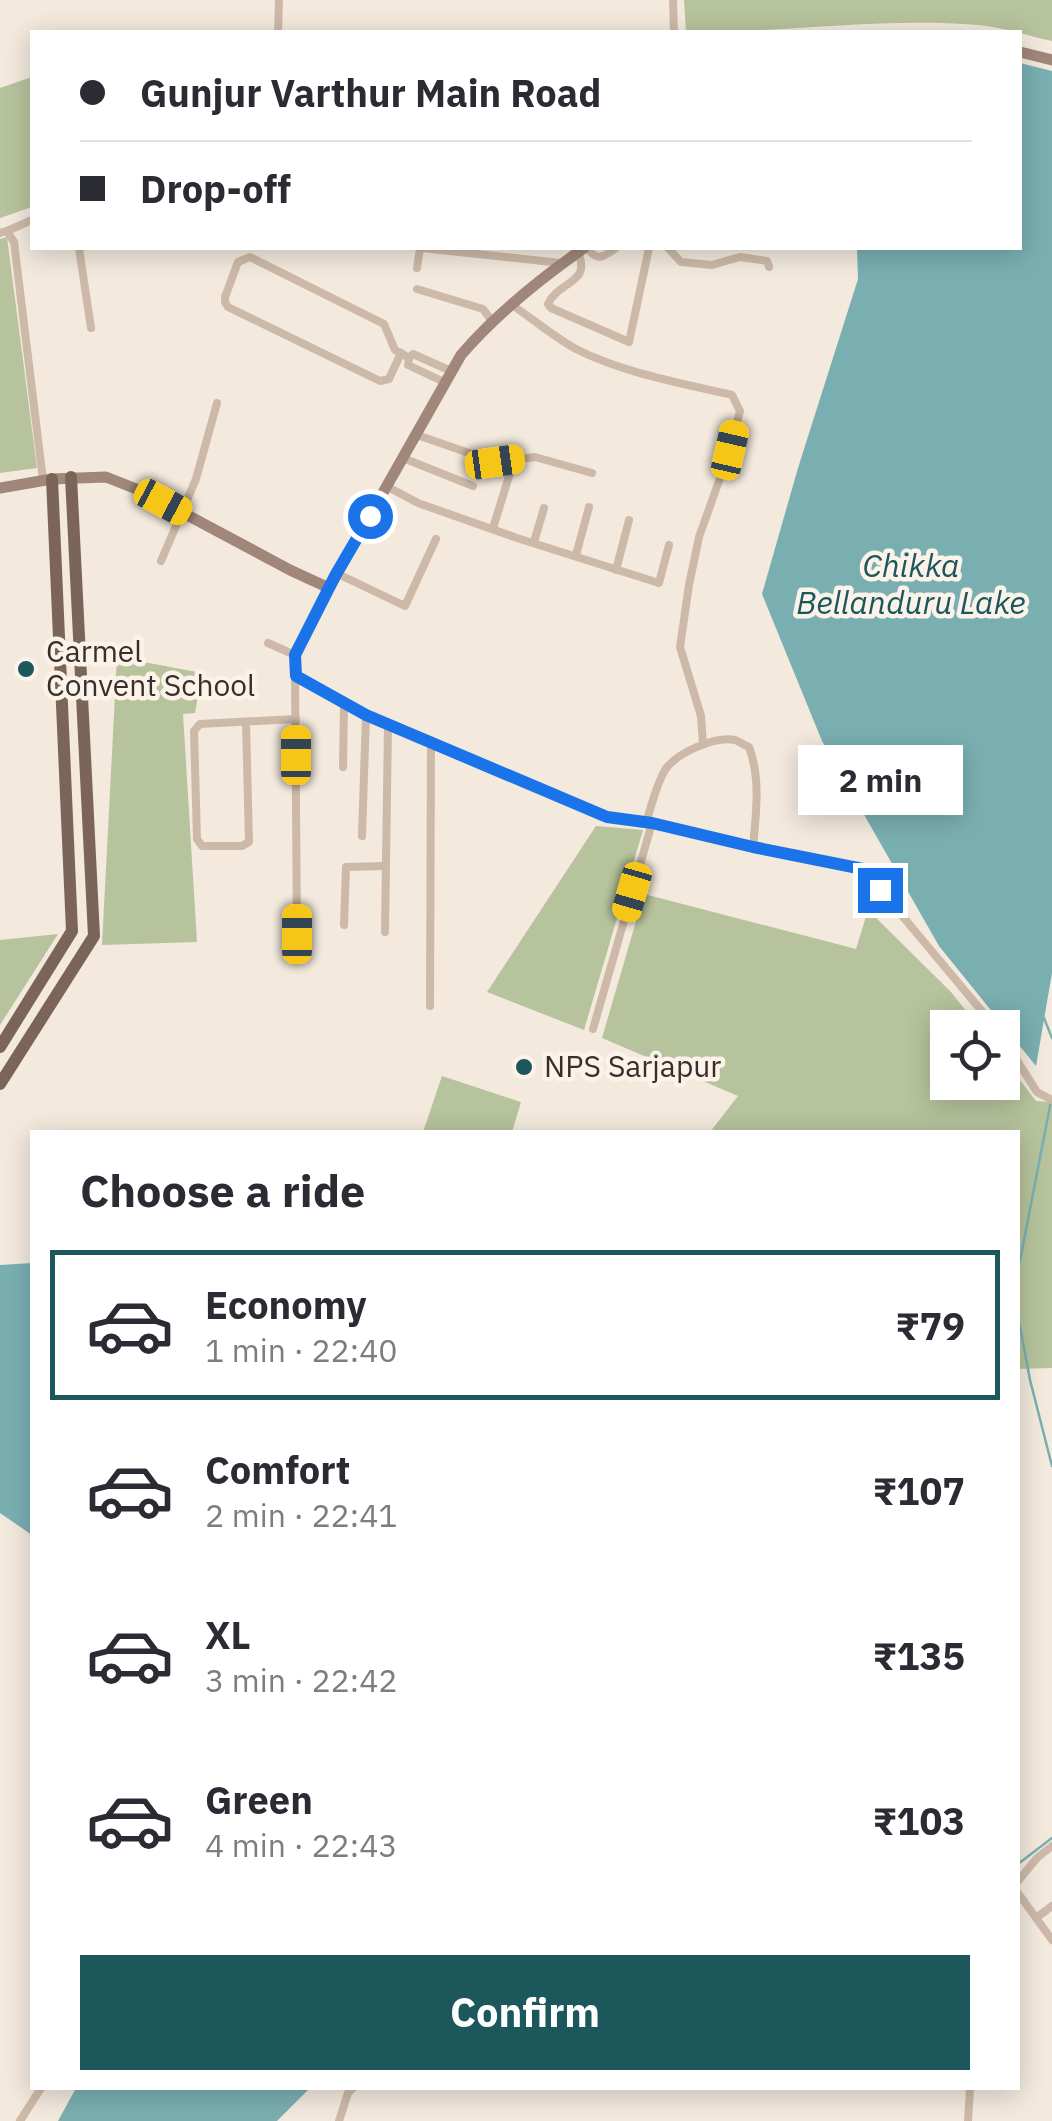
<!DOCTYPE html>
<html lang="en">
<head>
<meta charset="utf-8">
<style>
  body { margin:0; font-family:"IBM Plex Sans",sans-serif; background:#f7f7f7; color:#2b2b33; height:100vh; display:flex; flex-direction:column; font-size:38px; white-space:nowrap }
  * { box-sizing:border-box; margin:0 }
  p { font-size:32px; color:#7c7c81 }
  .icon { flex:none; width:55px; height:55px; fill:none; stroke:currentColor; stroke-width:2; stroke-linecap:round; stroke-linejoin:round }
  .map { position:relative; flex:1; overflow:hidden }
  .sheet { position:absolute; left:30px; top:1130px; width:990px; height:960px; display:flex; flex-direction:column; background:#fff; border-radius:0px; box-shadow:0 5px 25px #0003 }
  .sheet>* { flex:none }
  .top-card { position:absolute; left:30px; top:30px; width:992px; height:220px; border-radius:0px; box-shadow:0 5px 25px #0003; display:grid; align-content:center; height:220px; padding:0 50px; background:#fff }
  .fabs { position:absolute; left:930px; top:1010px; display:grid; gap:20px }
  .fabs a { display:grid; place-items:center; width:90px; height:90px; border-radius:0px; background:#fff; box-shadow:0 5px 25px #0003; font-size:50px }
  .end { position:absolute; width:45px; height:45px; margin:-22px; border:12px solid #1a73e8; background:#fff; box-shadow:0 0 0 5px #fff }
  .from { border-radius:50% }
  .bubble { position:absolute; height:70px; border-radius:0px; background:#fff; box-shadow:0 5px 25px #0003; font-size:32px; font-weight:700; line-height:70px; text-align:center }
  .car { position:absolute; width:30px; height:60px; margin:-30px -15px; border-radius:12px; box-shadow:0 0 8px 2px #0007; background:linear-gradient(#f5c518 24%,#345 0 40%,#f5c518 0 76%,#345 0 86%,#f5c518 0) }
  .top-card b { display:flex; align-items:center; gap:35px; height:95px; font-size:38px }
  .top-card b+b { border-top:2px solid #e1e1e2 }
  .top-card i { width:25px; height:25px; background:#2b2b33 }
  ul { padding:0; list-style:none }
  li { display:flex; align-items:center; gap:30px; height:150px; margin:0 20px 15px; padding:0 30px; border:5px solid transparent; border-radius:0px }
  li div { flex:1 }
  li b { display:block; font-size:38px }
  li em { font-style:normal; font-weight:700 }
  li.active { border-color:#1c575c }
  li>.icon { width:90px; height:90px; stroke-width:1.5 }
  h2 { padding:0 50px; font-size:45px; line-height:120px }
  .action { display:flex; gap:20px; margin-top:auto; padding:20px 50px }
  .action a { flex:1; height:115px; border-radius:0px; background:#1c575c; color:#fff; font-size:40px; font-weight:700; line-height:115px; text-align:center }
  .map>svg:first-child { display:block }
  .green { fill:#b6c39c }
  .water { fill:#7aafb2 }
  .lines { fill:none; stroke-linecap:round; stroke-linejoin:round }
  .stream { stroke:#7aafb2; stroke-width:2.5 }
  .minor { stroke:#ccb9a8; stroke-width:8 }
  .secondary { stroke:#a08779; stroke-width:11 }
  .primary { stroke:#7b6559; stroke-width:12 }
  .route { stroke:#1a73e8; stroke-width:12 }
  .poi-dot { fill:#1c575c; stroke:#fbf3ea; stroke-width:4 }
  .labels { text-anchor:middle; stroke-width:9; stroke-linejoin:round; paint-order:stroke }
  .poi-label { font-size:30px; fill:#392e28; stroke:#fbf3ea; text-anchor:start }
  .water-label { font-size:32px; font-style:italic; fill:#1c575c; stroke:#fbf3ea }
</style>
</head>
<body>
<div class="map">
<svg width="1052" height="2121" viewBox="0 0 1052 2121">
  <rect width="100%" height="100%" fill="#f3e9dd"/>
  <g class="green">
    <path d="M684,0h368v41c-25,-5 -48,-14 -74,-16 -97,-8 -194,8 -292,7z"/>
    <polygon points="32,77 32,207 0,218 0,88"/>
    <polygon points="7,237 37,468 0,473 0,239"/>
    <polygon points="117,657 202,673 195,713 183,714 197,942 102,945"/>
    <polygon points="596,826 643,830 584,1030 487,992"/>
    <polygon points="644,894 856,949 868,910 951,992 979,1027 948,1028 948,1082 1002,1082 1003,1058 1036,1101 1052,1102 1052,1368 1018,1369 1018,1132 710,1132 738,1096 602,1038"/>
    <polygon points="58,934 0,1025 0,940"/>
    <polygon points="442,1076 521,1102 512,1132 423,1132"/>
  </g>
  <g class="water">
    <polygon points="1020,63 1052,71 1052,973 1036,1066 939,946 822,741 762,594 798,468 858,279 857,248 1020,248"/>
    <polygon points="32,1263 32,1535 0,1513 0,1265"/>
    <polygon points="76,2088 310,2088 277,2121 58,2121"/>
  </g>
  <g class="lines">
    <g class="stream">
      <polyline points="1044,1018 1052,1038"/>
      <polyline points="1018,1271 1051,1101"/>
      <polyline points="1018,1316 1030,1380 1052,1466"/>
      <polyline points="1018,1864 1052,1838"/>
    </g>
    <g class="minor">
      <polyline points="673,0 674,32"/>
      <polyline points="278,32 279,0"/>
      <polyline points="7,231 32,220"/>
      <polyline points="0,233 7,231 14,242 43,480"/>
      <polyline points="79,248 91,328"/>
      <polyline points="422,248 561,263"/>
      <path d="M587,248c11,14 16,9 29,0"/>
      <polyline points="668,248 681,262 712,265 740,257 767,261 769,267"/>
      <path d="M578,252c14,32 -19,28 -30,52l3,4 78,34 20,-94"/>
      <polygon points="250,257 384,324 395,350 401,353 389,379 380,381 228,307 225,302 225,297 238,262"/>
      <polyline points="417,268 420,248"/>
      <polyline points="417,289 483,309 492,321"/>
      <path d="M512,305c21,14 42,32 64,44 47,24 105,34 156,46l8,16 -10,39 -31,87 -10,48 -9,62 21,69 2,28"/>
      <polyline points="401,353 409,358 413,354 451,371"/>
      <polyline points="409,358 408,365 444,382"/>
      <polyline points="417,435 495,462 535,457 592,473"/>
      <polyline points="403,458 473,486"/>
      <polyline points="388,487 418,503 517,538 659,583 669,545"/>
      <polyline points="493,528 510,473"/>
      <polyline points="534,542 544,508"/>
      <polyline points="576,555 589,507"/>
      <polyline points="161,561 196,479 217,403"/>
      <polyline points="616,570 629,520"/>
      <polyline points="336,573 405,606 436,539"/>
      <polyline points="329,588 295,655 295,676 366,715 607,817 652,823 753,847 863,869 996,1028"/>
      <polyline points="268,643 295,655"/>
      <polyline points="295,676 297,934"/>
      <polyline points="246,722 249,842 242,846 202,846 197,839 194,731 200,724 296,719"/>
      <polyline points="343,767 344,704"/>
      <path d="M646,822c6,-17 10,-37 19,-52 11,-17 50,-34 70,-30 3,1 11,6 14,7 12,32 7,67 4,100"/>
      <polyline points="362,836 366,715"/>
      <polyline points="344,925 346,867 386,866"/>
      <polyline points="385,932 388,724"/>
      <polyline points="430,1006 431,742"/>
      <polyline points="593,1029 652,823"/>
      <polyline points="1002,1037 1037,1092 1052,1100"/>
      <polyline points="1018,1881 1037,1858 1052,1846"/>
      <polyline points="1018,1893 1052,1940"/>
      <polyline points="1036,1918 1052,1906"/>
      <polyline points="20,2121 41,2088"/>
      <polyline points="339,2121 348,2093 353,2088"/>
      <polyline points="968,2121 970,2088"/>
    </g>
    <g class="secondary">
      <polyline points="1020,52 1052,60"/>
      <path d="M0,488l52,-9 54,-2 38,15 146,78 39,18 132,-233c35,-41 79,-76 123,-107"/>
    </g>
    <g class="primary">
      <polyline points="0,1047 72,931 52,479"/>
      <polyline points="0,1084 94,936 71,477"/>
    </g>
  </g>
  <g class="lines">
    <polyline class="route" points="370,516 336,574 295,655 296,676 366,715 607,817 652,823 753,847 863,869 880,890"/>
  </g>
  <g class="poi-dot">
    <circle cx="26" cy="669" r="10"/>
    <circle cx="524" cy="1067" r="10"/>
  </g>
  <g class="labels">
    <g class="poi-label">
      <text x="46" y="662">Carmel<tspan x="46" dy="34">Convent School</tspan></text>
      <text x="544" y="1077">NPS Sarjapur</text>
    </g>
    <g class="water-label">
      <text x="911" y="577">Chikka<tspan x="911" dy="37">Bellanduru Lake</tspan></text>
    </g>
  </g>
</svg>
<div class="fabs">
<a><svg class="icon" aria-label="locate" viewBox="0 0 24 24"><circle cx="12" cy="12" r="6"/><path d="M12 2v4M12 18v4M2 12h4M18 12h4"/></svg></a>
</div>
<i class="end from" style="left:370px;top:516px"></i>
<i class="end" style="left:880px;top:890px"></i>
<div class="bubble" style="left:798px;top:745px;width:165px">2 min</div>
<i class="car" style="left:730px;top:450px;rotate:13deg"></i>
<i class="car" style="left:495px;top:462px;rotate:82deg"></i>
<i class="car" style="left:163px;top:502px;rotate:118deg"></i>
<i class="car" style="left:296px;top:755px;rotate:0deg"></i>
<i class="car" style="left:632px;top:892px;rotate:196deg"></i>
<i class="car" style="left:297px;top:934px;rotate:0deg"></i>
<div class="top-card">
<b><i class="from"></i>Gunjur Varthur Main Road</b>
<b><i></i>Drop-off</b>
</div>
<section class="sheet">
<h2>Choose a ride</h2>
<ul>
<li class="active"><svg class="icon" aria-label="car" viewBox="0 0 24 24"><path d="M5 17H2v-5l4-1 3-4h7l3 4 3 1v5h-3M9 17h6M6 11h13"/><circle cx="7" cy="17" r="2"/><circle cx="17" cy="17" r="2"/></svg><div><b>Economy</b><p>1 min · 22:40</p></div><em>₹79</em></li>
<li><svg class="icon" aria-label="car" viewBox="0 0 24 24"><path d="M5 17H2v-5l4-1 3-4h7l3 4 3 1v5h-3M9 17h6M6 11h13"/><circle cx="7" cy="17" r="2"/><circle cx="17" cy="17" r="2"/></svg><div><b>Comfort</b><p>2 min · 22:41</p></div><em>₹107</em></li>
<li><svg class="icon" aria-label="car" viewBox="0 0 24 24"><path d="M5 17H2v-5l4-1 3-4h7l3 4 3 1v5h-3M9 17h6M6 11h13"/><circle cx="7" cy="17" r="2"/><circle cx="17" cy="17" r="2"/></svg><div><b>XL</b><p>3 min · 22:42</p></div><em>₹135</em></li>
<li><svg class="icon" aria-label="car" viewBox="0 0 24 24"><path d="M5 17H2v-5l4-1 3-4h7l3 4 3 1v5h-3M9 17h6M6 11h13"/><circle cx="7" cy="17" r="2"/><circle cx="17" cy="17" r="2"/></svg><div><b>Green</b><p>4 min · 22:43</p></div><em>₹103</em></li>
</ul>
<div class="action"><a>Confirm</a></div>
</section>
</div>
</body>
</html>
